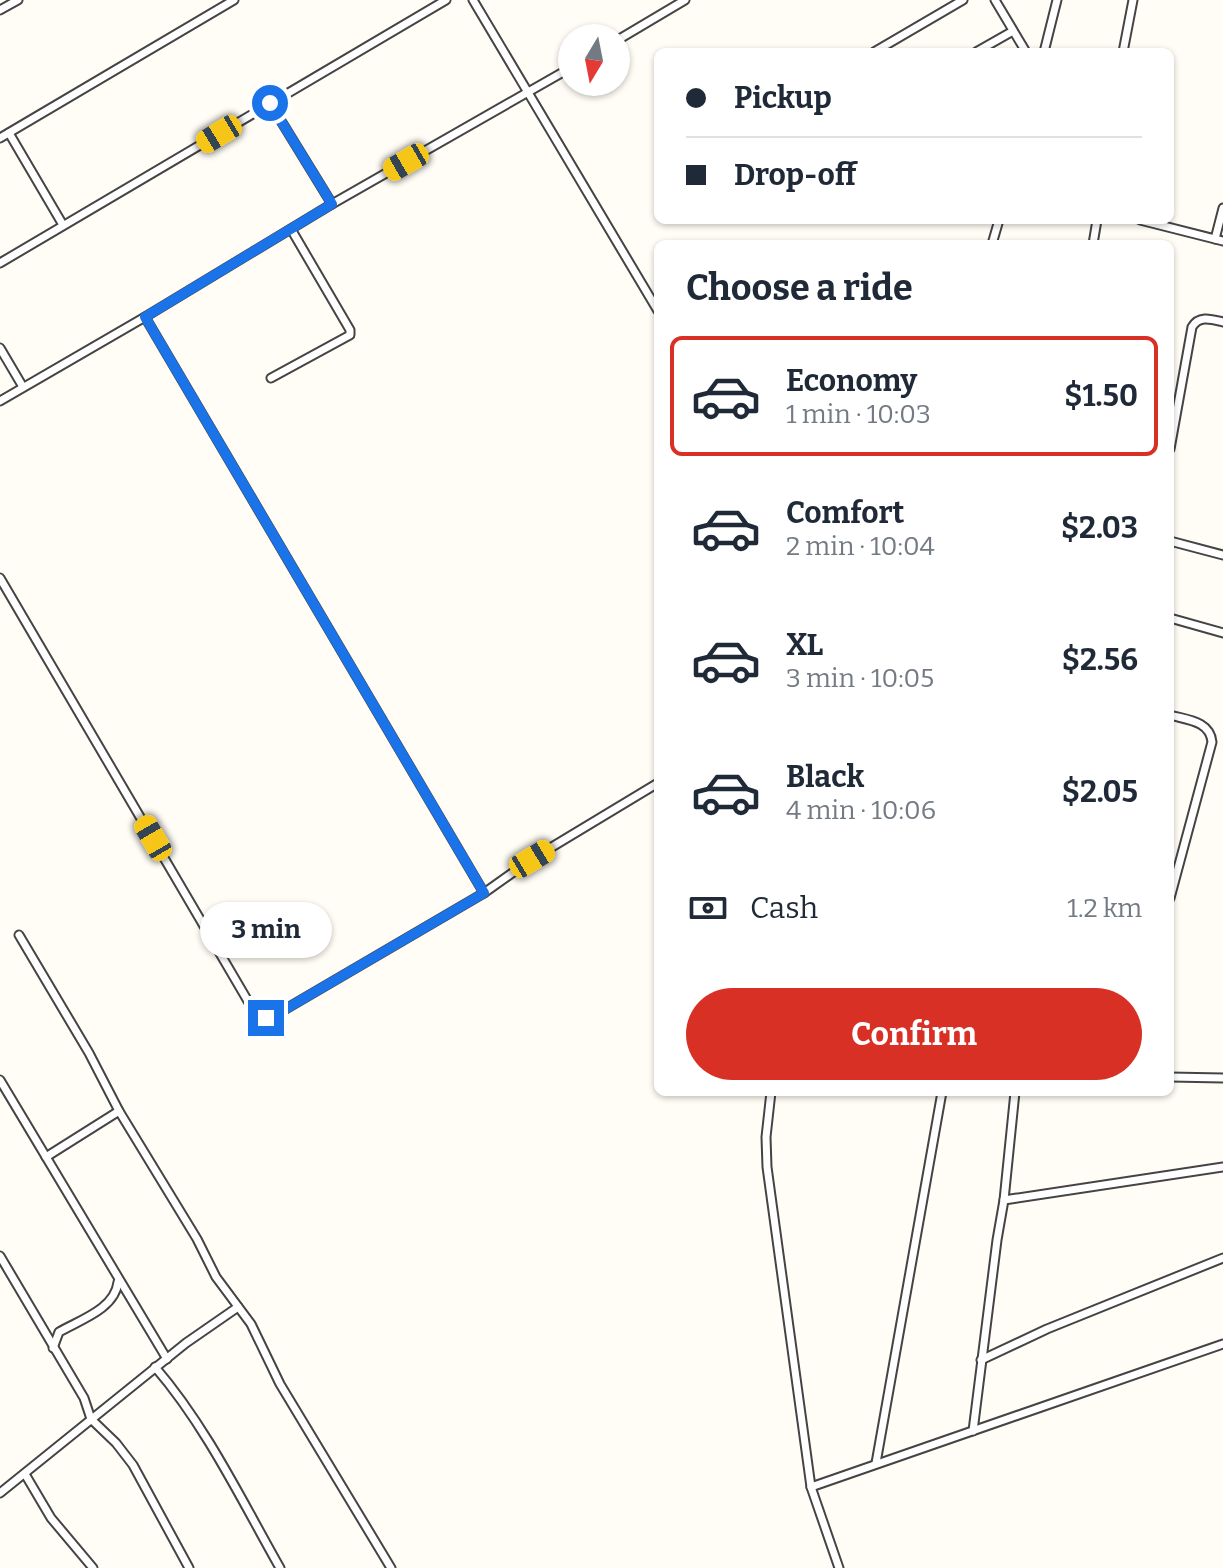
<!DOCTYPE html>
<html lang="en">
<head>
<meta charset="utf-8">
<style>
  body { margin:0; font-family:Bitter,serif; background:#f6f6f7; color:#1f2937; height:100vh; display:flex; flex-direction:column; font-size:30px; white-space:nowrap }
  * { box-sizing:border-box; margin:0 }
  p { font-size:26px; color:#747a83 }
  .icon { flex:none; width:44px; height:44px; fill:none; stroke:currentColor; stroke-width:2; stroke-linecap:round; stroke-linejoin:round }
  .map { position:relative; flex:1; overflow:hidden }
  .panel { position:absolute; left:654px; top:240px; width:520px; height:856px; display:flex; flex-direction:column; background:#fff; border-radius:12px; box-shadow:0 2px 6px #0004 }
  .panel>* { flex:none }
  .hud { position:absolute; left:654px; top:48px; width:520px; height:176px; border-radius:12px; box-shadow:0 2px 6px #0004; display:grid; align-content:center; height:176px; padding:0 32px; background:#fff }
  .needle { width:52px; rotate:190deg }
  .fabs { position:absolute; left:558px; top:24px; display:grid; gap:16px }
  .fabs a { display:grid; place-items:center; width:72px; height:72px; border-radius:50%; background:#fff; box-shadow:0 2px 6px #0004; font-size:40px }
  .end { position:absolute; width:36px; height:36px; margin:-18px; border:10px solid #1a73e8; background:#fff; box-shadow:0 0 0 4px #fff }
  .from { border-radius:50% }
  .bubble { position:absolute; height:56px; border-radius:28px; background:#fff; box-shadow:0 2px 6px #0004; font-size:26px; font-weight:700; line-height:56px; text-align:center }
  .car { position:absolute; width:24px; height:48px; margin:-24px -12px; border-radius:10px; box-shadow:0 0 6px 2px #0007; background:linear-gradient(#f5c518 24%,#345 0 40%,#f5c518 0 76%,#345 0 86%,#f5c518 0) }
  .hud b { display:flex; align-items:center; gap:28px; height:76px; font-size:30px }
  .hud b+b { border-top:2px solid #e0e1e3 }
  .hud i { width:20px; height:20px; background:#1f2937 }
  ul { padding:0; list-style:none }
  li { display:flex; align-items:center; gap:24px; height:120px; margin:0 16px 12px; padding:0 16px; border:4px solid transparent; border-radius:12px }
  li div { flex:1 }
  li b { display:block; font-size:30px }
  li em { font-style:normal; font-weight:700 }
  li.current { border-color:#d93025 }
  li>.icon { width:72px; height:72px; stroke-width:1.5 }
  h2 { padding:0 32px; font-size:36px; line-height:96px }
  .pay { display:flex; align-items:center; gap:20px; height:88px; padding:0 32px; font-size:30px }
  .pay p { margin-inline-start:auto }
  .cta { display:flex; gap:16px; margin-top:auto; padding:16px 32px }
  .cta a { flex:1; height:92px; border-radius:48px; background:#d93025; color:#fff; font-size:32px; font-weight:700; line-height:92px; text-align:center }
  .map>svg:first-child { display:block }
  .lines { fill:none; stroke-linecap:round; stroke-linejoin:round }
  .minor-casing { stroke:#444; stroke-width:11 }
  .minor { stroke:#fff; stroke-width:7 }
  .route { stroke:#1a73e8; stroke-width:10 }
</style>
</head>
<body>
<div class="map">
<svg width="1223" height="1568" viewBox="0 0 1223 1568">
  <rect width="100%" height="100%" fill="#fffdf5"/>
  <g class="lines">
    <defs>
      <g id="minor">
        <polyline points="473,0 658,311"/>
        <polyline points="995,0 1026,52"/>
        <polyline points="0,10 18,0"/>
        <polyline points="616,41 685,0"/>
        <polyline points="874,52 963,0"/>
        <polyline points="976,52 1013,31"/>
        <polyline points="1044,52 1057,0"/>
        <polyline points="1123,52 1133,0"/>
        <polyline points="270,103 332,204"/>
        <polyline points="9,133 63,225"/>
        <polyline points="0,138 234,0"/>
        <polyline points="1140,220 1223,241"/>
        <polyline points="1215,239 1223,208"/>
        <polyline points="992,244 999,220"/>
        <polyline points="1093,244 1097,220"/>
        <polyline points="0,263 446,0"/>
        <polyline points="145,317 484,893"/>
        <polyline points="0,348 23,387"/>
        <polyline points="271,378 350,335 350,330 291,229"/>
        <polyline points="0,401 145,317 332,204 572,67"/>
        <path d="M1170,449l22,-122c7,-12 19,-8 31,-5"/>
        <polyline points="1170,541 1223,555"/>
        <polyline points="0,578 252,1008 261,1017 272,1017 484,893 532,859 658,783"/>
        <polyline points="1170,618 1223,633"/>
        <path d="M1170,715c18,5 40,6 42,27l-42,156"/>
        <polyline points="19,935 89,1053 119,1111 197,1239 216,1277 251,1324 280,1384 391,1568"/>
        <polyline points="1170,1077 1223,1078"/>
        <polyline points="0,1080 167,1359"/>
        <polyline points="771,1092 766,1137 767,1167 811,1487 839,1568"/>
        <polyline points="46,1157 119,1111"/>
        <polyline points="1004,1200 1223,1167"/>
        <polyline points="0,1256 84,1398 91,1419 116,1443 133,1465 189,1568"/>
        <path d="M53,1348l6,-16c21,-12 56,-23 59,-50"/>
        <polyline points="981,1360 1047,1329 1223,1258"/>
        <path d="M155,1367c51,59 87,134 125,201"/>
        <polyline points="973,1431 997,1240 1004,1200 1015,1092"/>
        <polyline points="876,1463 942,1092"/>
        <polyline points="25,1474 51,1518 93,1568"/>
        <polyline points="811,1487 1223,1344"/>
        <polyline points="0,1493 186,1343 238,1307"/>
      </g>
    </defs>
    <use href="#minor" class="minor-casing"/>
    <use href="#minor" class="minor"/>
  </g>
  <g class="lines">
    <polyline class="route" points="266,1018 272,1017 484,893 145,317 332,204 270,103"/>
  </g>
</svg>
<div class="fabs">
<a><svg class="needle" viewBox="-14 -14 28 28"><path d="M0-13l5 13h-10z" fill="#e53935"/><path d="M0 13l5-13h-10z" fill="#747a83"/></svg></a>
</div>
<i class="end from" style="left:270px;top:103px"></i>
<i class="end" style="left:266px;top:1018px"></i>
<div class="bubble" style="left:200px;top:902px;width:132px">3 min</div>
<i class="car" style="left:219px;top:134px;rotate:239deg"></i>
<i class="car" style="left:406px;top:162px;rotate:240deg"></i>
<i class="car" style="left:153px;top:838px;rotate:330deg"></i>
<i class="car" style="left:532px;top:859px;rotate:59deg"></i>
<div class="hud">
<b><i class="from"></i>Pickup</b>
<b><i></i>Drop-off</b>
</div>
<section class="panel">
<h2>Choose a ride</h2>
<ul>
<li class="current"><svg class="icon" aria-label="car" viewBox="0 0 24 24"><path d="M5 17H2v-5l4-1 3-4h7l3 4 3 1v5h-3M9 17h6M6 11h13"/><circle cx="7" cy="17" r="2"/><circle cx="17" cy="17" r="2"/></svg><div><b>Economy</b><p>1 min · 10:03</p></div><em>$1.50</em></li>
<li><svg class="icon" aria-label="car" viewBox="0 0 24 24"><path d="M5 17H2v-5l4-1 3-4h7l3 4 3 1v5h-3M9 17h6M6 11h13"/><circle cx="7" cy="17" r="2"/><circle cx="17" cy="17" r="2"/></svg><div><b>Comfort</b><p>2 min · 10:04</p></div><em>$2.03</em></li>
<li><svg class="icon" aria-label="car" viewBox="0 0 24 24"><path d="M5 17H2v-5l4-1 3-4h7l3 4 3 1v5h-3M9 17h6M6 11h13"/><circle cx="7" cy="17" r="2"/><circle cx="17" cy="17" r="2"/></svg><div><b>XL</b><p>3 min · 10:05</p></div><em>$2.56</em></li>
<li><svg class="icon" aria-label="car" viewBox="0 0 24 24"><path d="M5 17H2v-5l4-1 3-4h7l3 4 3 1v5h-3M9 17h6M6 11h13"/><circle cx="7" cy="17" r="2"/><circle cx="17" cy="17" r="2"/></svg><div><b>Black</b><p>4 min · 10:06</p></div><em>$2.05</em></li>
</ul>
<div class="pay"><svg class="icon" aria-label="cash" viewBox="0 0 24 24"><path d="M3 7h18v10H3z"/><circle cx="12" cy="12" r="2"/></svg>Cash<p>1.2 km</p></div>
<div class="cta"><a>Confirm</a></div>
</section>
</div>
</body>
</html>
